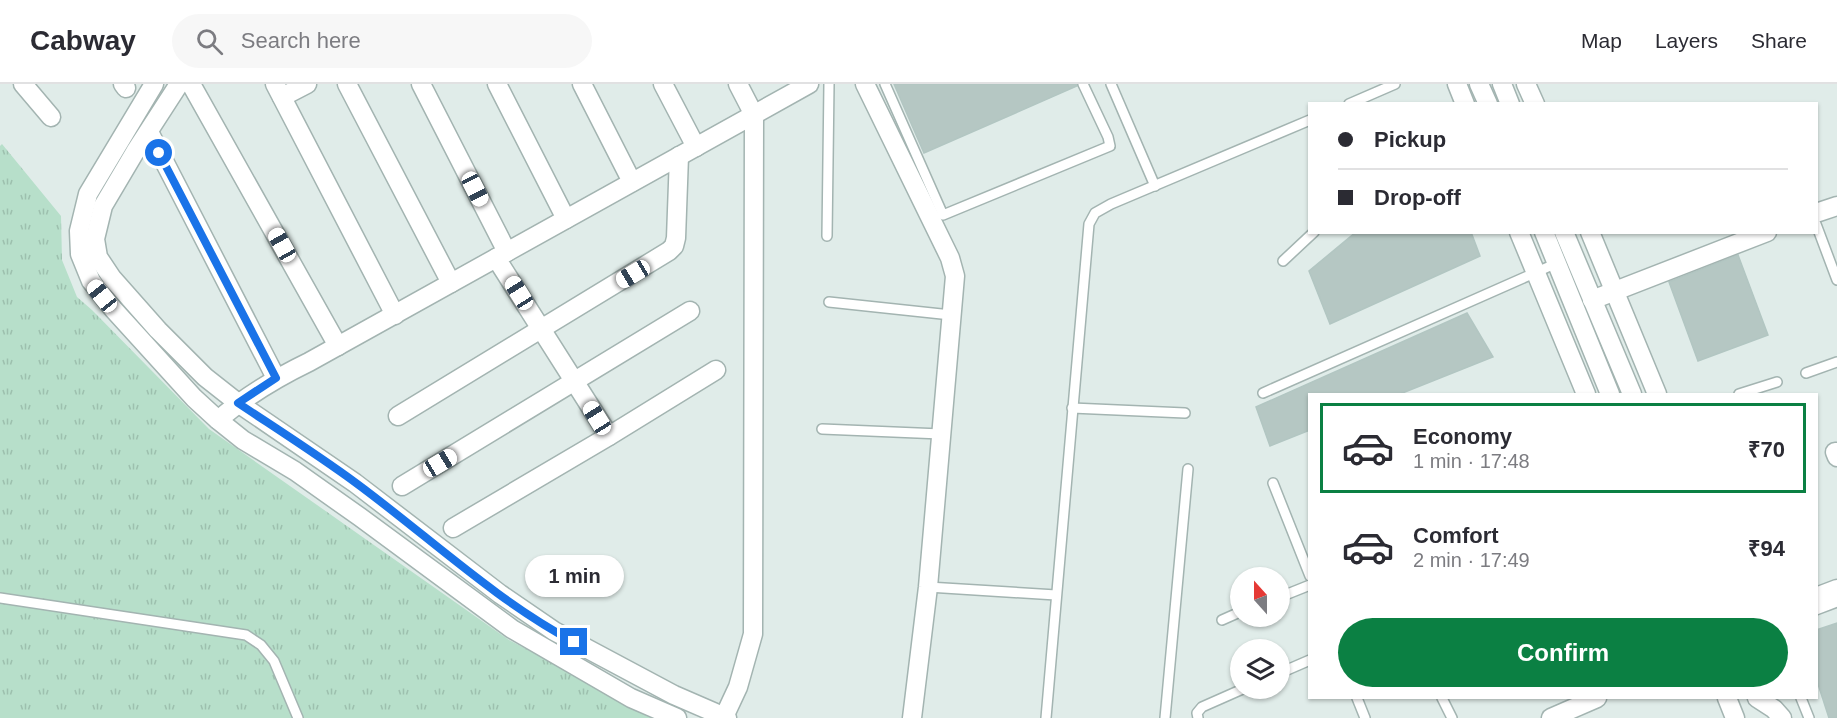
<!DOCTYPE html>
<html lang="en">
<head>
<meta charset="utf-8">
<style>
  body { margin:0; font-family:Helvetica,sans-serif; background:#f7f7f7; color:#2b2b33; height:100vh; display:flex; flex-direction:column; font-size:22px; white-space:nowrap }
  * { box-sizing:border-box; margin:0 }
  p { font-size:20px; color:#7c7c81 }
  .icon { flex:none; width:33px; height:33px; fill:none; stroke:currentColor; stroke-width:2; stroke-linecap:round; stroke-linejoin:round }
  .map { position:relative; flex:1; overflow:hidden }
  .details { position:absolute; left:1308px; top:309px; width:510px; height:306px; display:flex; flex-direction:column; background:#fff; border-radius:0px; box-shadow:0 2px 4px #0004 }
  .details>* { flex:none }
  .hud { position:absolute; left:1308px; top:18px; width:510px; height:132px; border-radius:0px; box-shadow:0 2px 4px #0004; display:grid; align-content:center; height:132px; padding:0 30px; background:#fff }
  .needle { width:39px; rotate:339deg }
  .tools { position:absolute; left:1230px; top:483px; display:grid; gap:12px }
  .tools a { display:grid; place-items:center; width:60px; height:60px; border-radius:50%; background:#fff; box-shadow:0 2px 4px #0004; font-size:30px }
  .end { position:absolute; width:27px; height:27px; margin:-14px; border:8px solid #1a73e8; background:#fff; box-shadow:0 0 0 3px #fff }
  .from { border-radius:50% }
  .bubble { position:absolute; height:42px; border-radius:21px; background:#fff; box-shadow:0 2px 4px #0004; font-size:20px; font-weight:700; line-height:42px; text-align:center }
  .car { position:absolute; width:18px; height:36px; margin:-18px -9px; border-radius:8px; box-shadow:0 0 4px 2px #0007; background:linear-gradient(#fff 24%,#345 0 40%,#fff 0 76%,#345 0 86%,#fff 0) }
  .hud b { display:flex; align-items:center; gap:21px; height:57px; font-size:22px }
  .hud b+b { border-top:2px solid #e1e1e2 }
  .hud i { width:15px; height:15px; background:#2b2b33 }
  ul { padding:10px 0 0; list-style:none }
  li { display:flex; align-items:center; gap:18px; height:90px; margin:0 12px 9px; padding:0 18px; border:3px solid transparent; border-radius:0px }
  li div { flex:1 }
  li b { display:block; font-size:22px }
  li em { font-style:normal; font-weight:700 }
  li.active { border-color:#0b8043 }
  li>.icon { width:54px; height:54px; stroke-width:1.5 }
  .button { display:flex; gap:12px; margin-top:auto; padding:12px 30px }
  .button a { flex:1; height:69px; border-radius:36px; background:#0b8043; color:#fff; font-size:24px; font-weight:700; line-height:69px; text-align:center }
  header { display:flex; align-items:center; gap:36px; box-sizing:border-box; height:84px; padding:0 30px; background:#fff; border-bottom:2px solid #e1e1e2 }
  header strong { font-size:28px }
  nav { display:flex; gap:33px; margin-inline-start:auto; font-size:21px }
  .search { width:420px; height:54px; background:#f7f7f7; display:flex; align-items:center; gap:15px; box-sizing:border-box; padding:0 21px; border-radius:33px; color:#7c7c81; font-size:22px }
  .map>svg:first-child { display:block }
  .grass { fill:url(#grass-tufts) }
  .building { fill:#b5c7c3; stroke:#b2c6c2; stroke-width:1.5 }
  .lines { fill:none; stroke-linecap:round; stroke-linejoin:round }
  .service-casing { stroke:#a3b4b1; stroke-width:12 }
  .minor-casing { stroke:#a3b4b1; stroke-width:21 }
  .tertiary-casing { stroke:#a3b4b1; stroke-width:21 }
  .service { stroke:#fff; stroke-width:9 }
  .minor { stroke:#fff; stroke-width:18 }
  .tertiary { stroke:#fff; stroke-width:18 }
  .route { stroke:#1a73e8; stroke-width:8 }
</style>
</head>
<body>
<header>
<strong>Cabway</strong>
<div class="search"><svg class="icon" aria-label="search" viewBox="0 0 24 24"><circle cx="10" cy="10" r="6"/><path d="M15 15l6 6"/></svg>Search here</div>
<nav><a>Map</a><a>Layers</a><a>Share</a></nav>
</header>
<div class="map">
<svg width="1837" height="634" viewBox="0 0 1837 634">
  <defs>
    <pattern id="grass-tufts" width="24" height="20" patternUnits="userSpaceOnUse" patternTransform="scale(1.5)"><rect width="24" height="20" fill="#b7dfca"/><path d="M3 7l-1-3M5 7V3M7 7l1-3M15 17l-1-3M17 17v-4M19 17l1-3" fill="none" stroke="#9dc0ae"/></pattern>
  </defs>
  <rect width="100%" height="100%" fill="#e0ece9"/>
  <polygon class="grass" points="2,60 61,132 62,176 77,213 92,226 209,345 509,556 659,634 0,634 0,62"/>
  <g class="building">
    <polygon points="894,0 1076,0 1077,2 924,69"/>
    <polygon points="1356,148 1471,148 1480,172 1330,240 1309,187"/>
    <polygon points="1738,171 1768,251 1698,277 1669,198"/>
    <polygon points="1467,229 1493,273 1400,310 1310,310 1310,346 1270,362 1256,323"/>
    <polygon points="1837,539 1837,634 1829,634 1816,594 1816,546"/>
  </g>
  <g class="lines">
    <defs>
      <g id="service">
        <polyline points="885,0 943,131 1110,62 1108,53 1083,0"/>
        <polyline points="1111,0 1155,102"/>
        <polyline points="1349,20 1395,0"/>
        <polyline points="1816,140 1837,196"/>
        <polyline points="827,152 829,0"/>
        <polyline points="1283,177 1314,148"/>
        <polyline points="829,218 951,231"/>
        <polyline points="1806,289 1837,278"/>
        <polyline points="1263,309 1557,179"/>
        <polyline points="1739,310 1777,298"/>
        <polyline points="1072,324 1185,329"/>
        <polyline points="822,345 941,350"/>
        <polyline points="1273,399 1310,492"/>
        <polyline points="928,503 1056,511"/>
        <polyline points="1280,513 1310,501"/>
        <polyline points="0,514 246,551 261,561 274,577 298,634"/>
        <polyline points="1816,526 1837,518"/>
        <polyline points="1222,536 1240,528"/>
        <polyline points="1280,589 1310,576"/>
        <polyline points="1357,614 1365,634"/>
        <polyline points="1442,614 1452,634"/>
        <polyline points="1801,614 1809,634"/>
        <polyline points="1046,634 1089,140 1095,129 1111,120 1310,36"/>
        <polyline points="1165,634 1188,385"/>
        <polyline points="1198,634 1197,629 1202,623 1245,604"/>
      </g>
      <g id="minor">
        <polyline points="23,0 51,33"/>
        <polyline points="123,0 126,4"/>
        <polyline points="191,0 338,262"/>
        <polyline points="275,0 395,231"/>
        <polyline points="347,0 451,199"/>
        <polyline points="421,0 507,168"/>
        <polyline points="497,0 566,135"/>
        <polyline points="582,0 632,98"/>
        <polyline points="663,0 696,63"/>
        <polyline points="865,0 950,174 955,192 928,503 912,634"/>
        <polyline points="1457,0 1465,20"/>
        <polyline points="1526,0 1535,20"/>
        <polyline points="282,13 307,0"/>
        <polyline points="149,48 276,294"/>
        <polyline points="1816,129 1837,122"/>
        <polyline points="1519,148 1586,310"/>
        <polyline points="1590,148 1657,310"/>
        <polyline points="496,174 609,352"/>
        <polyline points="1592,216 1767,148"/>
        <polyline points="398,332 669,167 674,162 676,154 679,72"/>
        <path d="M218,336c28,-24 58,-42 91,-58l500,-278"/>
        <polyline points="1837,368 1835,368 1837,373"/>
        <polyline points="402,402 690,227"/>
        <polyline points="453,444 609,352 716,286"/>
        <polyline points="724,633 738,603 753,550 754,31 738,0"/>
        <polyline points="1551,634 1597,614"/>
      </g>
      <g id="tertiary">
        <polyline points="154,0 88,110 79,147 80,170 91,197 114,226 194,314 218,336 243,356 295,387 360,433 512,545 631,614 677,634"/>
        <polyline points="179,0 135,68 103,122 95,155 98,173 112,194 158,246 205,293 238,319 355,399 500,510 554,547 674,611 727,634"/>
        <polyline points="1479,0 1488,20"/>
        <polyline points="1502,0 1510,20"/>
        <polyline points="1544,148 1610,310"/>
        <polyline points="1564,148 1632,310"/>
        <polyline points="1816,513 1837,505"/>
        <polyline points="1727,614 1735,634"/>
        <polyline points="1757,614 1774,625 1782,634"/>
      </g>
    </defs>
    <use href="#service" class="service-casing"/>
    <use href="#minor" class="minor-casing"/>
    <use href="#tertiary" class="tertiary-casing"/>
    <use href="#service" class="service"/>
    <use href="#minor" class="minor"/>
    <use href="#tertiary" class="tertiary"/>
  </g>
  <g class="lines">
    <path class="route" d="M159,69l117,225 -38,25c39,26 80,52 118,80 72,53 139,117 218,159"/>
  </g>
</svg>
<div class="tools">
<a><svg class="needle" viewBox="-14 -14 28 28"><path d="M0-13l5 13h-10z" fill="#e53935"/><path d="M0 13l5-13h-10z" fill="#7c7c81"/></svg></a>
<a><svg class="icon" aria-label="layers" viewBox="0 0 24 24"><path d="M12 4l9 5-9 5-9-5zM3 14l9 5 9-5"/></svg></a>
</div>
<i class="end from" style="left:159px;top:69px"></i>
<i class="end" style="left:574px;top:558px"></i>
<div class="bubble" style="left:525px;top:471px;width:99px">1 min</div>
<i class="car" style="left:475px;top:105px;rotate:153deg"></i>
<i class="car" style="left:282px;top:161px;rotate:331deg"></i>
<i class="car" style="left:633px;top:190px;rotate:239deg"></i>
<i class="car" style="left:519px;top:209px;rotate:328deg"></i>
<i class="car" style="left:102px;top:212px;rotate:321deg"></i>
<i class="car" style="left:597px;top:334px;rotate:328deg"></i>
<i class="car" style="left:440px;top:379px;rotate:59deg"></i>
<div class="hud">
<b><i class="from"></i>Pickup</b>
<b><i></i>Drop-off</b>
</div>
<section class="details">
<ul>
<li class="active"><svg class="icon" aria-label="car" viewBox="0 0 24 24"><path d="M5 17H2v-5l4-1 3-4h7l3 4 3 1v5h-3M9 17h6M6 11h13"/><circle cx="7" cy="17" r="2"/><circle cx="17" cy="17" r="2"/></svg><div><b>Economy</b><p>1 min · 17:48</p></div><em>₹70</em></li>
<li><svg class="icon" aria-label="car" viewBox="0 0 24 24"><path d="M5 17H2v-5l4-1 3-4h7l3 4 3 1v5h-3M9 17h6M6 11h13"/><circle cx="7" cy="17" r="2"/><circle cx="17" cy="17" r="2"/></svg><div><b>Comfort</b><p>2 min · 17:49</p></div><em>₹94</em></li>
</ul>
<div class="button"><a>Confirm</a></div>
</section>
</div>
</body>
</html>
